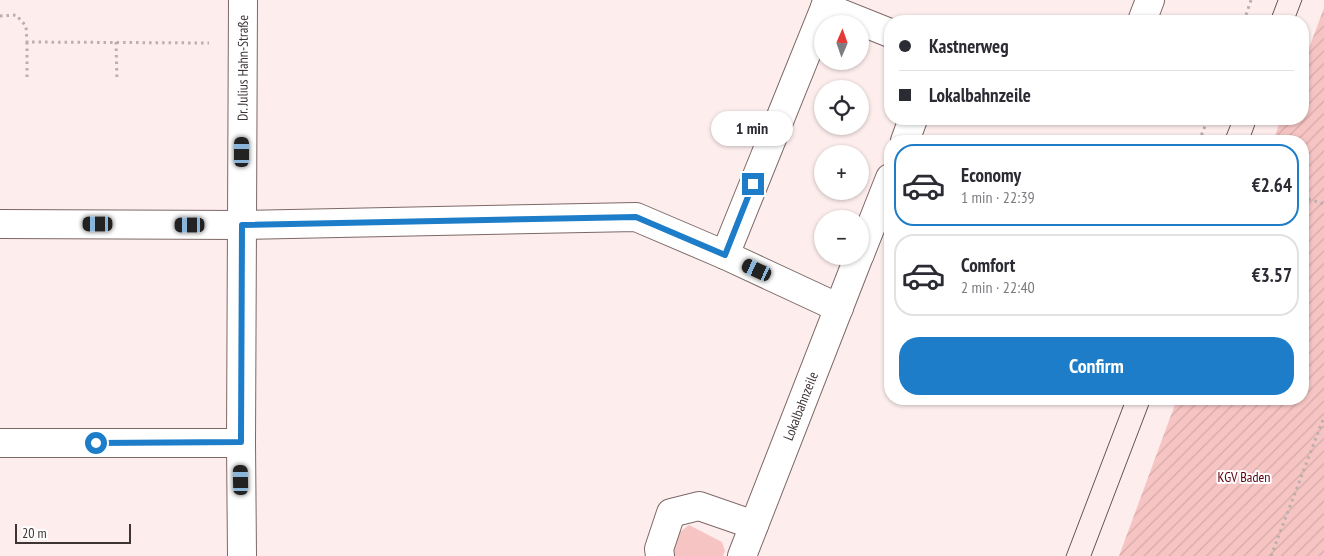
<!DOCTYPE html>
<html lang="en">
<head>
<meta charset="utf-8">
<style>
  body { margin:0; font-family:"PT Sans Narrow",sans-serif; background:#f2f2f3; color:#2b2b33; height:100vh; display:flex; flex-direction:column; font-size:19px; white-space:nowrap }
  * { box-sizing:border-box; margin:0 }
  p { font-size:16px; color:#7c7c81 }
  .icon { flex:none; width:28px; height:28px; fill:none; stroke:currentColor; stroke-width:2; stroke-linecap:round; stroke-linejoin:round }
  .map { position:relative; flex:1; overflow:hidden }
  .sheet { position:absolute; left:884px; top:135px; width:425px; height:270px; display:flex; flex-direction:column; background:#fff; border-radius:20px; box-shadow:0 1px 4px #0004 }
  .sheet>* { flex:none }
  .top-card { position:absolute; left:884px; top:15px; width:425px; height:110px; border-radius:20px; box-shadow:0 1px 4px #0004; display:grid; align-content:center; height:110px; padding:0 15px; background:#fff }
  .needle { width:32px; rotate:2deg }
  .tools { position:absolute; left:814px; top:15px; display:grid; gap:10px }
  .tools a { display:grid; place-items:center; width:55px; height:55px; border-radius:50%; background:#fff; box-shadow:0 1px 4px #0004; font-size:25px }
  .scale { position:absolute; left:15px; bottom:12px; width:116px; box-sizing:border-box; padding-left:5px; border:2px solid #3e3434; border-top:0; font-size:14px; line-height:18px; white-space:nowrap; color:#3e3434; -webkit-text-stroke:4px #fff; paint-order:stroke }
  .end { position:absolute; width:22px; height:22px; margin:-11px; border:6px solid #1d7dc9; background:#fff; box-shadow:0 0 0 2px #fff }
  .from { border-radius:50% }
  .bubble { position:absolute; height:35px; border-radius:18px; background:#fff; box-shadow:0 1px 4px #0004; font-size:16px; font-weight:700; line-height:35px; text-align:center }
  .car { position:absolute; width:15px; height:30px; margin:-15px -8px; border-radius:6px; box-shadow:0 0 4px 1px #0007; background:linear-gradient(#222 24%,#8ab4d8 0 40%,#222 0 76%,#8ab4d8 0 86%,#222 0) }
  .top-card b { display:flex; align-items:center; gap:18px; height:48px; font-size:19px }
  .top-card b+b { border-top:1px solid #e1e1e2 }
  .top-card i { width:12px; height:12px; background:#2b2b33 }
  ul { padding:9px 0 0; list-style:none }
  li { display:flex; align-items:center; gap:15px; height:82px; margin:0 10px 8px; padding:0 5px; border:2px solid #e1e1e2; border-radius:20px }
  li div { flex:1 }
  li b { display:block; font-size:19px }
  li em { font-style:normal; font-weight:700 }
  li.active { border-color:#1d7dc9 }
  li>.icon { width:45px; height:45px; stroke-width:1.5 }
  .action { display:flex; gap:10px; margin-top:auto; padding:10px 15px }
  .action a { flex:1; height:58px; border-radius:20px; background:#1d7dc9; color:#fff; font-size:20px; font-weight:700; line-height:58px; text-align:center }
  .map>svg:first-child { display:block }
  .grass { fill:#f6c5c3 }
  .garden { fill:url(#garden-furrows) }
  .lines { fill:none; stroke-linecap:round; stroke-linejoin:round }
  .minor-casing { stroke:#7d6867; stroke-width:30 }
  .path { stroke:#bbaead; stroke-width:3; stroke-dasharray:2.5 4; stroke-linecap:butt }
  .minor { stroke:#fff; stroke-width:28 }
  .tram { stroke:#5f5454; stroke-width:1 }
  .route { stroke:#1d7dc9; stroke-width:6 }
  .labels { text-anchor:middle; stroke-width:4; stroke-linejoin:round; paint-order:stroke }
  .street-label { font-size:14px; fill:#3e3434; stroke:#fff }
  .park-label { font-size:14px; fill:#5c0211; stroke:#fff }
</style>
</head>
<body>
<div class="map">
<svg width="1324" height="556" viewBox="0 0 1324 556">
  <defs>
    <pattern id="garden-furrows" width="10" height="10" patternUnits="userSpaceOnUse" patternTransform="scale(1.25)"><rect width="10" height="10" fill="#f6c5c3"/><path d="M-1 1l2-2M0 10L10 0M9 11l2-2" fill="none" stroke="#d4aaa8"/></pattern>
  </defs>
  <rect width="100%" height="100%" fill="#fdeeed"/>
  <polygon class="grass" points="689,525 722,542 725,551 723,556 669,556 675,536"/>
  <polygon class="garden" points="1324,8 1324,556 1119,556 1177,399 1302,399 1302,141 1273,141 1281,119 1302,119 1303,64"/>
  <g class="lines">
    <defs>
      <g id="minor">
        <polyline points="825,7 890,33"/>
        <polyline points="1142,21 1150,0"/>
        <polyline points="905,141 913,119"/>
        <polyline points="0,224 242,225 636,217 725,255 839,308"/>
        <polyline points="860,254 890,178"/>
        <polyline points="725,255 828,0"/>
        <polyline points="0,443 241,443"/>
        <path id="s1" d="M242,556l-1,-113 2,-443"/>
        <polyline points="660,556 659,549 671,513 699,506 754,525"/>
        <path id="s2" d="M742,556l117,-300"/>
      </g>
    </defs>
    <use href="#minor" class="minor-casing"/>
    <g class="path">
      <polyline points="0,16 16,15 26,26 27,42 209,43"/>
      <polyline points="1244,21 1251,0"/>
      <polyline points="27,42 27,81"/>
      <polyline points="116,42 117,81"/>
      <polyline points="1199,141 1208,119"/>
      <polyline points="1302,197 1324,204"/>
      <polyline points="1271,556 1324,417"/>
    </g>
    <use href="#minor" class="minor"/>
    <g class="tram">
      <polyline points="1270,21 1278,0"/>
      <polyline points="1294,21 1302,0"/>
      <polyline points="1224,141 1233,119"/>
      <polyline points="1249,141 1257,119"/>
      <polyline points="1066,556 1126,399"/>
      <polyline points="1091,556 1151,399"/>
    </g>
  </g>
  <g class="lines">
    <polyline class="route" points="96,443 241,442 242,225 636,217 725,255 753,184"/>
  </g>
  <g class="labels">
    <g class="street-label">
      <text dy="5" stroke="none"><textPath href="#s1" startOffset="488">Dr. Julius Hahn-Straße</textPath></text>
      <text dy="5" stroke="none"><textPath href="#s2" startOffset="161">Lokalbahnzeile</textPath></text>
    </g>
    <g class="park-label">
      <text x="1244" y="482">KGV Baden</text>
    </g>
  </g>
</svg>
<div class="tools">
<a><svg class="needle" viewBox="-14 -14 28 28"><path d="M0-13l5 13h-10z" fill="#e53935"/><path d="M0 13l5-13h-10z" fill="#7c7c81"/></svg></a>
<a><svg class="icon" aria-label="locate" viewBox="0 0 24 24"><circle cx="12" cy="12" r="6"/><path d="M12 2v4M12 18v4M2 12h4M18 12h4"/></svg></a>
<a>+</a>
<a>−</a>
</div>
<div class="scale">20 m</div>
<i class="end from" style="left:96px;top:443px"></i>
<i class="end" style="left:753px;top:184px"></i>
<div class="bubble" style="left:711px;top:111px;width:82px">1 min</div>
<i class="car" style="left:242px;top:152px;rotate:0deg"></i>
<i class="car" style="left:98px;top:224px;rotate:270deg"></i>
<i class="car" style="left:190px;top:225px;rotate:270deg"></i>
<i class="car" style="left:757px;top:270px;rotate:295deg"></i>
<i class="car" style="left:241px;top:480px;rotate:359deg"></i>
<div class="top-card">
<b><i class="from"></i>Kastnerweg</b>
<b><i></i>Lokalbahnzeile</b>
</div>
<section class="sheet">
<ul>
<li class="active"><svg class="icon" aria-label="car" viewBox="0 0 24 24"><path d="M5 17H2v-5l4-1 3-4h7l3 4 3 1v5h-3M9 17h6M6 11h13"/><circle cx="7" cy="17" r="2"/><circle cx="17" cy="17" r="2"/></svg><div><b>Economy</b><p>1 min · 22:39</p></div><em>€2.64</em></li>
<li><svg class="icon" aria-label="car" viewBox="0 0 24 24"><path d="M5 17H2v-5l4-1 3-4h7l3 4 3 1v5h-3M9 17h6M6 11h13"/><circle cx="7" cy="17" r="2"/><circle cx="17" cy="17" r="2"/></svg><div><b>Comfort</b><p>2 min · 22:40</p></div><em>€3.57</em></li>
</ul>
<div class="action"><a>Confirm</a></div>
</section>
</div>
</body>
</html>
